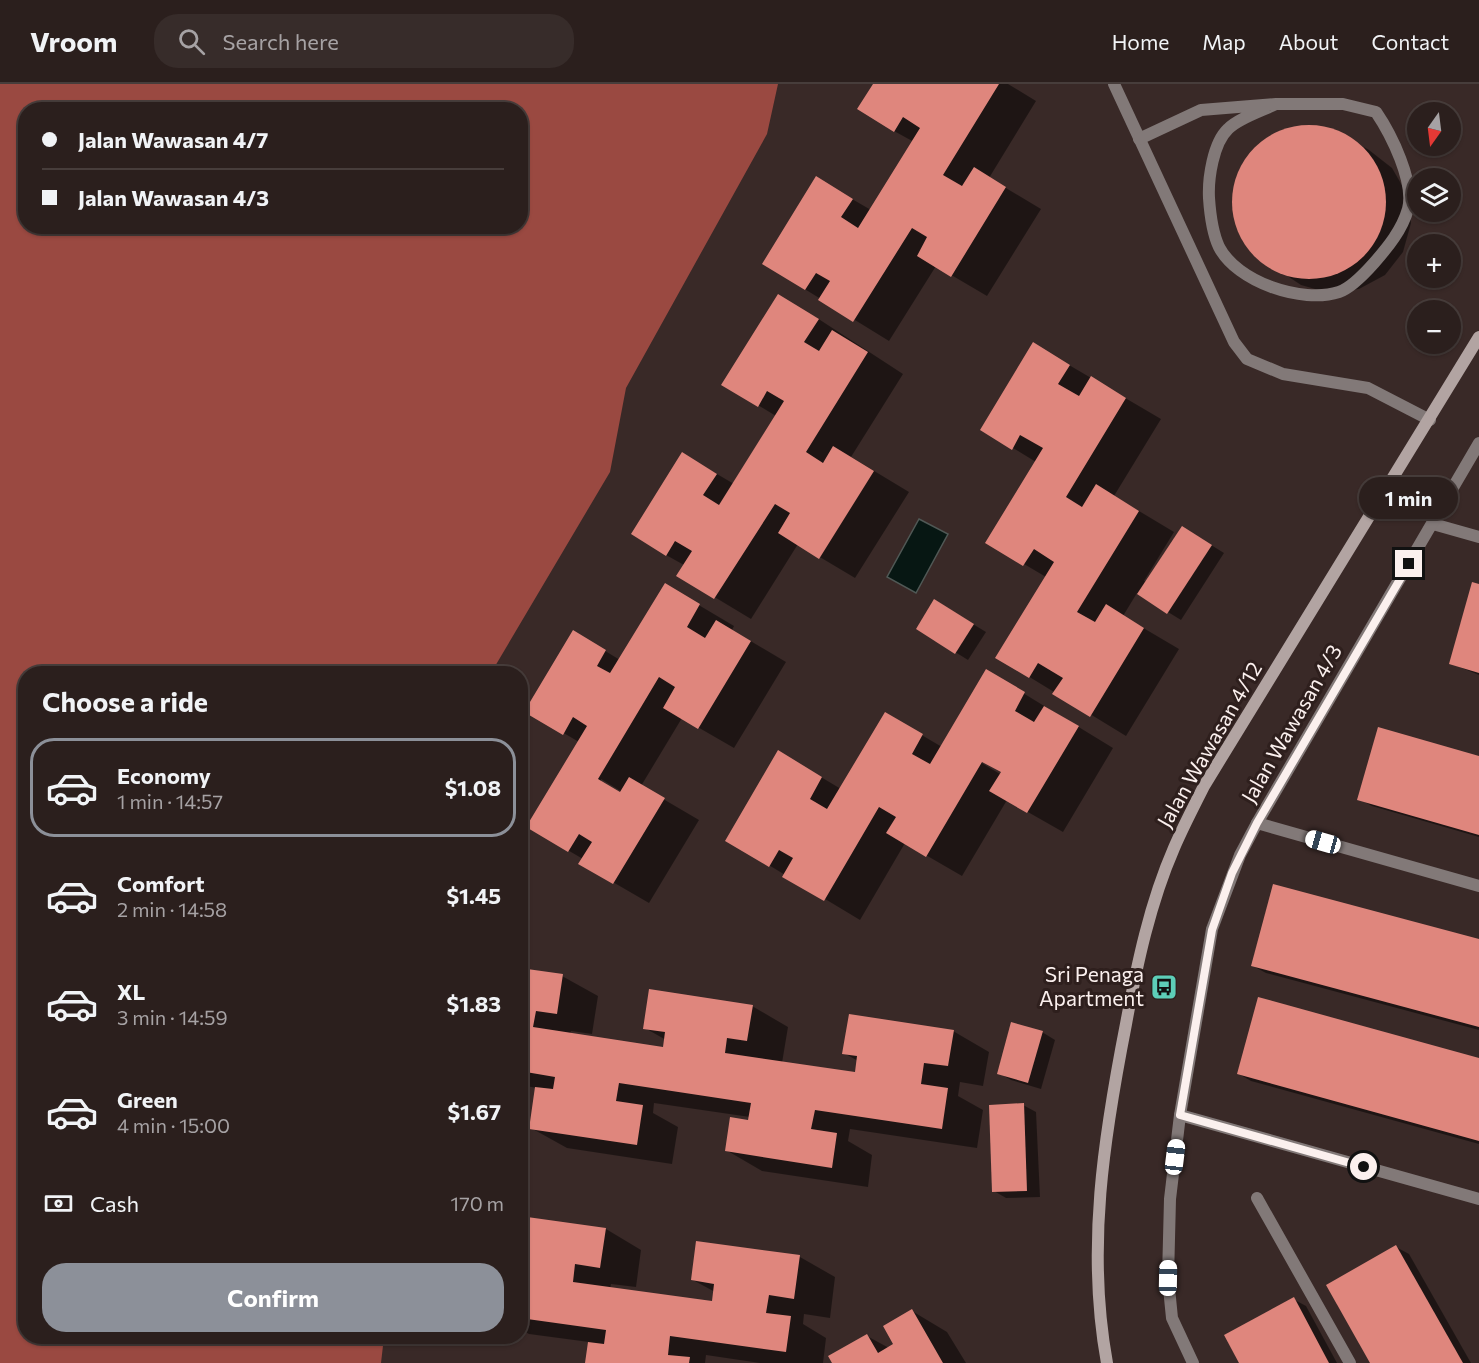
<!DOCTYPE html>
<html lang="en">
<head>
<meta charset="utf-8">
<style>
  body { margin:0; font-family:Commissioner,sans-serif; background:#372c2a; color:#f1f3f6; height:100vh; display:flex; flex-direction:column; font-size:22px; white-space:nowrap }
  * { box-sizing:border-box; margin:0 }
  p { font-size:20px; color:#a6a2a4 }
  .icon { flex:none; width:33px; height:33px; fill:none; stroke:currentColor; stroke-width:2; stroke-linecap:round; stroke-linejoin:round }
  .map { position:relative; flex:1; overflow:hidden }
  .drawer { position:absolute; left:18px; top:582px; width:510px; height:678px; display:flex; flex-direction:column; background:#2b1f1d; border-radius:24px; box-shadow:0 2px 4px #0004,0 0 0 2px #473d3b }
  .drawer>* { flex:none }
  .top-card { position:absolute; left:18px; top:18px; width:510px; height:132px; border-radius:24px; box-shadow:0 2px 4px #0004,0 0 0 2px #473d3b; display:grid; align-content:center; height:132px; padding:0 24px; background:#2b1f1d }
  .needle { width:39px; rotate:194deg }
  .buttons { position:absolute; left:1407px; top:18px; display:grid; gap:12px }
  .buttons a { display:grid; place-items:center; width:54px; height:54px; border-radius:50%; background:#2b1f1d; box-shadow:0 2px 4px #0004,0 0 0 2px #473d3b; font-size:30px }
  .end { position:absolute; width:27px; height:27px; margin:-14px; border:8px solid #fbf0ee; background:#111; box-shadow:0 0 0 3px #111 }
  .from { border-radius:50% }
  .bubble { position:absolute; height:42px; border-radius:21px; background:#2b1f1d; box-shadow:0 2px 4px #0004,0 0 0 2px #473d3b; font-size:20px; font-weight:700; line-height:42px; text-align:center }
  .car { position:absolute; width:18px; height:36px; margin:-18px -9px; border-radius:8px; box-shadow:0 0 4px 2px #0007; background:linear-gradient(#fff 24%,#345 0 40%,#fff 0 76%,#345 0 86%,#fff 0) }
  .top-card b { display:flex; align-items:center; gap:21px; height:57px; font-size:22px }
  .top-card b+b { border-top:2px solid #473d3b }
  .top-card i { width:15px; height:15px; background:#f1f3f6 }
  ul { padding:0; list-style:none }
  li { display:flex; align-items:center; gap:18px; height:99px; margin:0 12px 9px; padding:0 12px; border:3px solid transparent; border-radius:24px }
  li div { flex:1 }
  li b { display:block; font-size:22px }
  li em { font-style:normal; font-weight:700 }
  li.current { border-color:#8c9099 }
  li>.icon { width:54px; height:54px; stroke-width:1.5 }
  h2 { padding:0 24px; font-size:27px; line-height:72px }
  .pay { display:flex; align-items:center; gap:15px; height:66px; padding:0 24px; font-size:22px }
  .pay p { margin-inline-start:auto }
  .primary-button { display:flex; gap:12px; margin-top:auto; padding:12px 24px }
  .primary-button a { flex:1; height:69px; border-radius:24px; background:#8c9099; color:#fff; font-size:24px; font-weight:700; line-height:69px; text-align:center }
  header { display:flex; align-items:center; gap:36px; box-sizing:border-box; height:84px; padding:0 30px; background:#2b1f1d; border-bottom:2px solid #473d3b }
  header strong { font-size:28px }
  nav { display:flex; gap:33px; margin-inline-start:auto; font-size:21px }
  .search { width:420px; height:54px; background:#372c2a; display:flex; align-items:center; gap:15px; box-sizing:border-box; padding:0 21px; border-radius:24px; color:#a6a2a4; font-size:22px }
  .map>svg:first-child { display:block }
  .forest { fill:#9a4941; fill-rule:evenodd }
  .water { fill:#071713; stroke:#505855; stroke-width:1.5 }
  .shadow { fill:#0007; fill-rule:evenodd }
  .building { fill:#df867d }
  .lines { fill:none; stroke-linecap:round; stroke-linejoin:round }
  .lane { stroke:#827978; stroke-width:12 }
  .street { stroke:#827978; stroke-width:12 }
  .secondary { stroke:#b2a4a2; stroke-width:12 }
  .route { stroke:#fbf0ee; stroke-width:8 }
  .labels { text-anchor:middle; stroke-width:6; stroke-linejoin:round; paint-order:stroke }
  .street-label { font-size:21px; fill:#fbf0ee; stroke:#2e1f1d }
  .poi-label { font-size:21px; fill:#fbf0ee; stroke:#2e1f1d; text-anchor:end }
</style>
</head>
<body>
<header>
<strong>Vroom</strong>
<div class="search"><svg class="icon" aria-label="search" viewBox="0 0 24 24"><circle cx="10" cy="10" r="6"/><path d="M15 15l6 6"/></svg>Search here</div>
<nav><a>Home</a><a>Map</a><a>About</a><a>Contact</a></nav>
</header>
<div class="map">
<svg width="1479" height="1279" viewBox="0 0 1479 1279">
  <rect width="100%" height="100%" fill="#392927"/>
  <path class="forest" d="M0,0h778l-11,50 -141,254 -16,84 -119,201 -465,1v662l358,1 -3,26h-381zM26,26h494v116h-494z"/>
  <polygon class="water" points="919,435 948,450 916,509 887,493"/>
  <g class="shadow">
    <polygon points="874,0 1008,0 1036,17 989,94 1041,125 987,212 936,182 889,257 764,180 852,115 871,126 914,58 894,47"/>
    <polygon points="1314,43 1343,51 1369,66 1392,84 1407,110 1411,139 1403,168 1385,191 1359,205 1329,209 1301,201 1251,168 1236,142 1233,112 1240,84 1259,61 1284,46"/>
    <polygon points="814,232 903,290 851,373 909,408 855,494 798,460 751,535 678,491 684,481 666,471 683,370 734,400 776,332 723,300"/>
    <polygon points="1069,281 1161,335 1114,412 1174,448 1144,497 1146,498 1195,451 1224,469 1181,536 1137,509 1123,532 1179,565 1126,652 997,573 1046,493 987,458 1036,378 982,345"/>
    <path d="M665,501l69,41 -2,4 54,32 -52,86 -52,-30 -41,68 58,34 -50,83 -69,-40 3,-4 -55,-32 51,-85 -53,-31 48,-79 46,28zM601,695l26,16 -2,2 -24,-14z"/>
    <polygon points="1479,501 1479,591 1450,579"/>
    <polygon points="935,517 986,548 968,576 918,545"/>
    <path d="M987,587l126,77 -50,84 -56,-32 -45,76 -57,-33 -45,77 -133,-80 52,-88 62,37 45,-75 56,33zM977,673l25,14 -2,3 -25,-15z"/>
    <polygon points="1479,673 1479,753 1372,722 1359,715"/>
    <polygon points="1479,857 1479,946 1266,889 1253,882"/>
    <polygon points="520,885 562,892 598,912 592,950 571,947 570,950 664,964 666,956 645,944 752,922 788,943 782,979 856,990 858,977 844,969 953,947 989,968 983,1002 960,998 958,1012 983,1026 977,1064 850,1045 848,1057 872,1071 868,1103 762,1087 726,1066 750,1033 654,1019 653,1029 678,1043 672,1080 567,1064 531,1044 537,1004 520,1001"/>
    <polygon points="1042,948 1055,956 1041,1005 1011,996 999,989"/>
    <polygon points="1479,976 1479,1060 1251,997 1239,990"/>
    <polygon points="1023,1021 1036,1028 1040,1113 1006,1114 994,1107"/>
    <polygon points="606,1145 641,1166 636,1203 611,1200 610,1205 713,1219 715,1208 693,1196 697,1159 800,1173 835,1193 830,1234 804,1230 803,1240 826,1254 823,1279 760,1279 706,1271 705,1279 586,1279 589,1258 529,1250 520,1245 520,1196"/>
    <polygon points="1396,1163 1409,1170 1471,1279 1372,1279"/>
    <polygon points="1293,1215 1306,1222 1337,1279 1241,1279"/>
    <polygon points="912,1227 947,1248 966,1279 833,1279 867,1252 889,1264 895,1261"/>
  </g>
  <g class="building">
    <polygon points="873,0 999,0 943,91 962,102 974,83 1006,103 951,193 917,172 927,153 912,144 853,238 818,216 830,197 816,189 805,206 762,180 816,92 853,115 841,133 858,144 920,44 903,33 894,48 857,25"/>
    <circle cx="1309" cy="118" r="77"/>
    <polygon points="778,210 819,235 804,258 819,267 832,246 868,268 806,368 823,379 833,362 874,387 819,475 778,449 790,429 775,420 714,515 676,492 692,467 675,457 666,472 631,450 682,368 717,390 703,411 719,421 784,317 767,307 758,323 721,301"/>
    <polygon points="1033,258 1070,281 1058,300 1079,312 1091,292 1126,314 1066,413 1082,423 1096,400 1139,427 1077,528 1095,538 1106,520 1144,544 1090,633 1052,610 1063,594 1038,579 1029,594 995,574 1054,478 1034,465 1023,482 985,459 1043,364 1020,351 1012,366 980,346"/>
    <polygon points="1182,442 1212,461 1167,530 1137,510"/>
    <polygon points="1472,498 1479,500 1479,589 1449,580"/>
    <polygon points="665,499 700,520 687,543 705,554 716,536 751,557 698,645 663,624 675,603 659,593 598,695 620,708 629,693 665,714 613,800 578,780 592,758 579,750 568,768 526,743 587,642 573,633 563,651 524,628 573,546 606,566 597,582 610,589"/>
    <polygon points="934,515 974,540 955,570 916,545"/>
    <polygon points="986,585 1025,608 1015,627 1034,638 1044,622 1079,642 1027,729 989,707 1001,688 982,678 926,773 886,749 896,733 879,723 824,817 782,793 793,774 779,766 769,783 725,757 778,666 822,693 810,715 827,725 885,628 923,650 912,670 930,680"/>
    <polygon points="1378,643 1479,672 1479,751 1357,716"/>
    <polygon points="1273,800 1479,855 1479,943 1251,882"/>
    <polygon points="520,884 563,890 557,930 536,927 533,943 663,963 665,948 643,945 649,905 753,921 747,957 727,954 725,969 855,988 857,972 842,970 849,930 954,946 948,982 924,979 921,1000 948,1004 942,1045 815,1026 811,1045 837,1049 832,1084 725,1067 730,1033 748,1036 751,1019 619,999 616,1017 643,1021 637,1061 529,1045 535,1003 553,1005 555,993 520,987"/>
    <polygon points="1258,913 1479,974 1479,1057 1237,990"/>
    <polygon points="1011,938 1043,947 1028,999 997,990"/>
    <polygon points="1024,1019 1027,1107 992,1108 989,1021"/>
    <polygon points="520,1132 606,1144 600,1184 575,1180 573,1198 712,1217 714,1200 691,1196 696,1157 800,1171 794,1215 769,1211 766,1229 791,1232 786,1268 670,1252 668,1271 690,1273 689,1279 585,1279 588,1258 604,1260 606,1246 520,1234"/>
    <polygon points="1396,1161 1463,1279 1370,1279 1326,1201"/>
    <polygon points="1294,1213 1329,1279 1239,1279 1224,1251"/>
    <polygon points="912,1225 943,1279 832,1279 828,1272 867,1250 878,1269 893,1260 883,1242"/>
  </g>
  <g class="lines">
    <g class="lane">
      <polyline points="1114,0 1234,258 1247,275 1283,290 1368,304 1430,336"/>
      <path d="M1139,55l62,-29 75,-6h67l33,8c15,22 39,70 32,97 -6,21 -20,38 -34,54 -8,9 -23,25 -35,29 -37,12 -102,-10 -120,-45 -7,-15 -9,-34 -10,-49 -1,-19 4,-55 19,-69 11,-11 34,-18 48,-25"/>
      <polyline points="1257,1114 1350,1279"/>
    </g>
    <g class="street">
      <polyline points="1433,440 1479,453"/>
      <polyline points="1257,739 1479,802"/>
      <polyline points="1180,1031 1479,1115"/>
      <polyline points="1193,1279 1172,1234 1168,1194 1170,1115 1180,1031 1212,845 1240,771 1257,739 1479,359"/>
    </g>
    <path class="secondary" d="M1107,1279c-21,-114 -3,-227 19,-339 11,-60 24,-121 48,-176 9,-21 20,-42 30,-62l275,-449"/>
  </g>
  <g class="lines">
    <polyline class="route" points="1364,1083 1180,1031 1212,846 1232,789 1257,739 1409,480"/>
  </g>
  <defs>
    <symbol id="bus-square" viewBox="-11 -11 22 22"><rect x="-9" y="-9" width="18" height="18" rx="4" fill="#5dceb8" stroke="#2e1f1d"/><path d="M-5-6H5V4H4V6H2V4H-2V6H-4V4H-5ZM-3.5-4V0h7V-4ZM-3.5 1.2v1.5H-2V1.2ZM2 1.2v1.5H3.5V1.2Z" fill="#111"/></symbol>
  </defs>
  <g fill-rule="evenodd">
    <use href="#bus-square" x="1149" y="888" width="30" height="30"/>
  </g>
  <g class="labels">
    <g class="street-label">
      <text transform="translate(1292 640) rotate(-60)" y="7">Jalan Wawasan 4/3</text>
      <text transform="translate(1210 661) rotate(-60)" y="7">Jalan Wawasan 4/12</text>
    </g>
    <g class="poi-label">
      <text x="1144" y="898">Sri Penaga<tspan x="1144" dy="24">Apartment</tspan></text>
    </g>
  </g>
</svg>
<div class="buttons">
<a><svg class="needle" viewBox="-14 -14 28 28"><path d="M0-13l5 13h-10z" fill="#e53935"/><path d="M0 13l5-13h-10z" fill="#a6a2a4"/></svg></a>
<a><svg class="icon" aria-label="layers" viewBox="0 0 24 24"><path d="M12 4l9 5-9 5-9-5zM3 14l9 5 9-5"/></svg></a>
<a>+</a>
<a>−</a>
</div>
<i class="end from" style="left:1364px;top:1083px"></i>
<i class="end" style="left:1409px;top:480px"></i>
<div class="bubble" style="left:1359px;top:393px;width:99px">1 min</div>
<i class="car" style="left:1323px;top:758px;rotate:286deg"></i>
<i class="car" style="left:1175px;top:1073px;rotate:7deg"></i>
<i class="car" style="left:1168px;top:1194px;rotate:1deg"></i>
<div class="top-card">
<b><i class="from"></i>Jalan Wawasan 4/7</b>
<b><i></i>Jalan Wawasan 4/3</b>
</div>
<section class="drawer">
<h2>Choose a ride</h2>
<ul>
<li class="current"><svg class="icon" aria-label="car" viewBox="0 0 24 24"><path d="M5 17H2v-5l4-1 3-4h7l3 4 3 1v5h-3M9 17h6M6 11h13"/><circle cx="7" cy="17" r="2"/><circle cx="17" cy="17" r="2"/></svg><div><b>Economy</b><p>1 min · 14:57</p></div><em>$1.08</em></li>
<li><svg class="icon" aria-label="car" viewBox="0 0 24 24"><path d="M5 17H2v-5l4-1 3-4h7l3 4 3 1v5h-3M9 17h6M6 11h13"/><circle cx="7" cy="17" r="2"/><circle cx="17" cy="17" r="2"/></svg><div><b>Comfort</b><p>2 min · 14:58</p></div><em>$1.45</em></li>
<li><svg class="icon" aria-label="car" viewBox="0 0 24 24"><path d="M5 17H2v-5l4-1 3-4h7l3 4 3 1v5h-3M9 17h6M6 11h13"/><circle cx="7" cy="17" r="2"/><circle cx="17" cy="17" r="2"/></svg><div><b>XL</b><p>3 min · 14:59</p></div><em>$1.83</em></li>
<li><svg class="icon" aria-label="car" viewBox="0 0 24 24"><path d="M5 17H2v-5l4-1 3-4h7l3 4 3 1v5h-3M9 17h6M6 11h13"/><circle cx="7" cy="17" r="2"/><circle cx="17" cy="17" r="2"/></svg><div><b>Green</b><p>4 min · 15:00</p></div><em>$1.67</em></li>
</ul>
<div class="pay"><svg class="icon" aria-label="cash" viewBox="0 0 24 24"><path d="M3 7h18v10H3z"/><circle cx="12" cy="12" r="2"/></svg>Cash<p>170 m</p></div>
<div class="primary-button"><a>Confirm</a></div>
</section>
</div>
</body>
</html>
